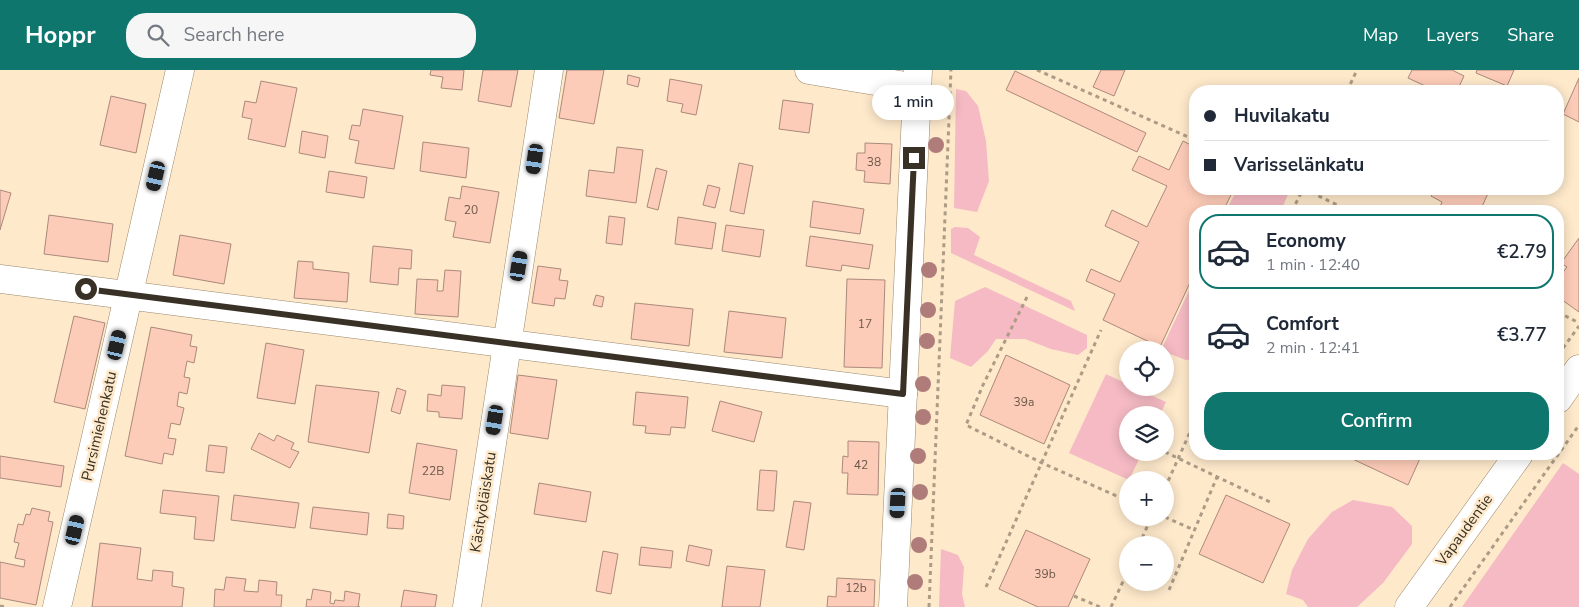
<!DOCTYPE html>
<html lang="en">
<head>
<meta charset="utf-8">
<style>
  body { margin:0; font-family:"Nunito Sans",sans-serif; background:#f6f6f7; color:#1f2937; height:100vh; display:flex; flex-direction:column; font-size:19px; white-space:nowrap }
  * { box-sizing:border-box; margin:0 }
  p { font-size:16px; color:#747a83 }
  .icon { flex:none; width:28px; height:28px; fill:none; stroke:currentColor; stroke-width:2; stroke-linecap:round; stroke-linejoin:round }
  .map { position:relative; flex:1; overflow:hidden }
  .side { position:absolute; left:1189px; top:135px; width:375px; height:255px; display:flex; flex-direction:column; background:#fff; border-radius:20px; box-shadow:0 2px 12px #0003 }
  .side>* { flex:none }
  .guide { position:absolute; left:1189px; top:15px; width:375px; height:110px; border-radius:20px; box-shadow:0 2px 12px #0003; display:grid; align-content:center; height:110px; padding:0 15px; background:#fff }
  .tools { position:absolute; left:1119px; top:271px; display:grid; gap:10px }
  .tools a { display:grid; place-items:center; width:55px; height:55px; border-radius:50%; background:#fff; box-shadow:0 2px 12px #0003; font-size:25px }
  .end { position:absolute; width:22px; height:22px; margin:-11px; border:6px solid #393125; background:#fff; box-shadow:0 0 0 2px #fff }
  .from { border-radius:50% }
  .bubble { position:absolute; height:35px; border-radius:18px; background:#fff; box-shadow:0 2px 12px #0003; font-size:16px; font-weight:600; line-height:35px; text-align:center }
  .car { position:absolute; width:15px; height:30px; margin:-15px -8px; border-radius:6px; box-shadow:0 0 4px 1px #0007; background:linear-gradient(#222 24%,#8ab4d8 0 40%,#222 0 76%,#8ab4d8 0 86%,#222 0) }
  .guide b { display:flex; align-items:center; gap:18px; height:48px; font-size:19px }
  .guide b+b { border-top:1px solid #e0e1e3 }
  .guide i { width:12px; height:12px; background:#1f2937 }
  ul { padding:9px 0 0; list-style:none }
  li { display:flex; align-items:center; gap:15px; height:75px; margin:0 10px 8px; padding:0 5px; border:2px solid transparent; border-radius:20px }
  li div { flex:1 }
  li b { display:block; font-size:19px }
  li em { font-style:normal; font-weight:600 }
  li.selected { border-color:#0f766e }
  li>.icon { width:45px; height:45px; stroke-width:1.5 }
  .primary-button { display:flex; gap:10px; margin-top:auto; padding:10px 15px }
  .primary-button a { flex:1; height:58px; border-radius:20px; background:#0f766e; color:#fff; font-size:20px; font-weight:600; line-height:58px; text-align:center }
  header { display:flex; align-items:center; gap:30px; box-sizing:border-box; height:70px; padding:0 25px; background:#0f766e; color:#fff }
  header strong { font-size:24px }
  nav { display:flex; gap:28px; margin-inline-start:auto; font-size:18px }
  .search { width:350px; height:45px; background:#f6f6f7; display:flex; align-items:center; gap:12px; box-sizing:border-box; padding:0 18px; border-radius:20px; color:#747a83; font-size:19px }
  .map>svg:first-child { display:block }
  .green { fill:#f5bac3 }
  .building { fill:#fdccb8; stroke:#ab897c }
  .lines { fill:none; stroke-linecap:round; stroke-linejoin:round }
  .street-casing { stroke:#9a886c; stroke-width:29 }
  .secondary-casing { stroke:#9a886c; stroke-width:29 }
  .path { stroke:#ac9c86; stroke-width:3; stroke-dasharray:4 4; stroke-linecap:butt }
  .street { stroke:#fff; stroke-width:28 }
  .secondary { stroke:#fff; stroke-width:28 }
  .tree { fill:#af7c7a }
  .route { stroke:#393125; stroke-width:6 }
  .labels { text-anchor:middle; stroke-width:5; stroke-linejoin:round; paint-order:stroke }
  .number-label { font-size:12px; fill:#6a584a }
  .street-label { font-size:15px; fill:#393125; stroke:#fee9cb }
</style>
</head>
<body>
<header>
<strong>Hoppr</strong>
<div class="search"><svg class="icon" aria-label="search" viewBox="0 0 24 24"><circle cx="10" cy="10" r="6"/><path d="M15 15l6 6"/></svg>Search here</div>
<nav><a>Map</a><a>Layers</a><a>Share</a></nav>
</header>
<div class="map">
<svg width="1579" height="537" viewBox="0 0 1579 537">
  <rect width="100%" height="100%" fill="#fee9cb"/>
  <g class="green">
    <polygon points="956,19 966,21 978,36 986,71 989,111 977,142 954,138"/>
    <polygon points="1237,119 1282,119 1289,122 1281,141 1226,141"/>
    <polygon points="955,157 968,158 980,167 974,185 1071,231 1075,241 951,183 951,159"/>
    <polygon points="1195,208 1195,289 1186,290 1165,282 1165,280 1161,280"/>
    <polygon points="985,217 1087,265 1087,278 1078,285 1051,279 1025,269 996,269 988,281 971,297 950,288 955,231"/>
    <polygon points="1106,304 1127,314 1128,318 1135,318 1166,332 1160,345 1128,345 1128,382 1142,383 1129,410 1069,383"/>
    <polygon points="1563,393 1579,404 1579,537 1462,537"/>
    <polygon points="1353,430 1392,437 1412,456 1412,474 1383,513 1357,537 1308,537 1303,530 1286,524 1292,500 1308,469 1332,442"/>
    <polygon points="941,479 958,485 964,497 962,524 965,537 939,537"/>
  </g>
  <g class="building">
    <polygon points="431,0 464,0 462,20 441,18 443,7 430,5"/>
    <polygon points="483,0 518,0 511,37 478,31"/>
    <polygon points="567,0 604,0 594,54 559,48"/>
    <polygon points="1101,0 1125,0 1114,26 1093,17"/>
    <polygon points="1412,0 1452,0 1464,6 1457,21 1436,21 1408,8"/>
    <polygon points="1477,0 1514,0 1507,16 1476,3"/>
    <polygon points="1015,1 1146,63 1137,82 1006,20"/>
    <polygon points="628,5 640,8 638,17 627,14"/>
    <polygon points="1579,8 1579,52 1563,44"/>
    <polygon points="670,9 702,15 696,45 681,42 683,34 667,31"/>
    <polygon points="261,11 297,18 285,77 248,69 252,49 242,47 245,31 256,33"/>
    <polygon points="111,26 146,34 136,83 100,75"/>
    <polygon points="783,30 813,34 809,63 779,59"/>
    <polygon points="363,39 403,46 394,99 355,93 359,71 349,69 352,55 360,56"/>
    <polygon points="302,61 328,66 325,88 299,83"/>
    <polygon points="1183,71 1195,77 1195,119 1234,119 1223,141 1195,141 1195,202 1160,277 1103,250 1115,224 1086,211 1091,199 1120,212 1139,172 1105,156 1112,140 1147,157 1167,116 1132,100 1139,86 1169,100"/>
    <polygon points="423,72 469,78 466,108 420,101"/>
    <polygon points="865,73 892,74 890,114 864,112 865,101 856,100 857,83 865,83"/>
    <polygon points="617,77 643,80 636,133 586,126 589,100 614,103"/>
    <polygon points="739,93 753,96 744,144 730,141"/>
    <polygon points="656,98 667,101 658,140 647,137"/>
    <polygon points="329,101 367,107 364,128 326,122"/>
    <polygon points="708,115 720,118 715,138 703,135"/>
    <polygon points="462,116 499,122 490,173 453,167 456,152 445,150 449,127 460,129"/>
    <polygon points="1435,119 1490,119 1480,141 1438,141 1442,132 1431,126"/>
    <polygon points="0,120 11,123 0,160"/>
    <polygon points="813,131 864,139 860,164 810,157"/>
    <polygon points="49,145 113,154 108,192 44,184"/>
    <polygon points="609,146 625,148 622,175 606,173"/>
    <polygon points="678,147 716,153 712,179 675,174"/>
    <polygon points="726,155 764,160 760,187 722,181"/>
    <polygon points="180,165 231,174 224,214 173,205"/>
    <polygon points="810,166 873,175 869,199 842,195 841,201 806,196"/>
    <polygon points="1579,168 1579,242 1558,227 1558,222 1564,214 1558,209 1567,197 1561,193"/>
    <polygon points="373,176 412,180 411,199 399,198 398,215 370,212"/>
    <polygon points="298,191 313,192 313,199 349,203 347,232 294,228"/>
    <polygon points="538,196 561,199 559,210 568,211 565,229 555,228 554,236 532,233"/>
    <polygon points="445,200 461,201 458,247 415,244 417,209 438,210 437,221 443,221"/>
    <polygon points="847,209 885,210 882,298 844,297"/>
    <polygon points="596,225 604,227 602,237 593,235"/>
    <polygon points="635,233 693,239 689,276 631,269"/>
    <polygon points="729,241 786,248 782,288 724,282"/>
    <polygon points="74,246 105,253 85,339 54,332"/>
    <polygon points="151,257 192,265 190,276 197,277 194,293 187,291 184,307 190,308 187,324 179,322 177,336 184,338 180,355 171,353 168,368 176,369 173,385 164,383 162,394 125,386"/>
    <polygon points="266,273 304,280 295,334 257,328"/>
    <polygon points="1006,285 1070,315 1044,374 980,345"/>
    <polygon points="518,305 557,310 548,369 510,363"/>
    <polygon points="316,315 379,322 369,383 308,372"/>
    <polygon points="442,315 465,317 462,349 439,347 439,342 427,341 428,324 441,326"/>
    <polygon points="397,318 406,321 400,344 391,341"/>
    <polygon points="636,322 688,327 685,358 671,357 670,365 645,363 646,356 633,355"/>
    <polygon points="720,331 762,342 754,372 712,361"/>
    <polygon points="259,363 274,371 277,365 294,373 291,379 299,382 290,398 251,379"/>
    <polygon points="848,371 879,372 878,425 847,424 848,403 842,403 843,386 848,387"/>
    <polygon points="417,373 457,380 450,430 409,423"/>
    <polygon points="209,375 227,377 224,403 206,401"/>
    <polygon points="1345,384 1422,384 1408,415 1344,385"/>
    <polygon points="0,386 64,396 61,417 0,408"/>
    <polygon points="760,400 777,401 774,441 757,440"/>
    <polygon points="539,413 591,422 586,452 534,444"/>
    <polygon points="163,420 219,426 214,471 194,469 196,447 160,443"/>
    <polygon points="234,425 299,433 295,458 231,450"/>
    <polygon points="1226,425 1290,454 1263,513 1199,484"/>
    <polygon points="794,431 811,433 804,480 786,477"/>
    <polygon points="313,437 369,443 367,465 310,458"/>
    <polygon points="32,438 50,442 48,451 53,452 36,535 0,528 0,492 24,497 25,490 15,488 19,473 14,472 18,454 23,455 26,444 30,445"/>
    <polygon points="388,444 404,446 403,459 387,458"/>
    <polygon points="1026,460 1090,489 1068,537 1038,537 999,519"/>
    <polygon points="100,473 141,478 137,509 152,511 153,500 173,502 172,516 184,518 182,537 92,537"/>
    <polygon points="689,475 712,480 709,496 686,491"/>
    <polygon points="641,477 673,481 671,498 639,495"/>
    <polygon points="603,481 618,484 611,524 596,521"/>
    <polygon points="727,496 765,500 760,537 722,537"/>
    <polygon points="226,507 246,509 244,521 258,522 259,510 277,512 276,525 282,525 281,537 214,537 215,519 224,520"/>
    <polygon points="837,508 875,510 874,537 827,537 828,526 836,527"/>
    <polygon points="313,519 331,522 330,533 334,534 335,530 344,531 345,521 360,524 358,537 360,537 306,537 307,529 311,530"/>
    <polygon points="404,520 437,525 435,537 401,537"/>
  </g>
  <g class="lines">
    <defs>
      <g id="street">
        <polyline points="809,0 917,18"/>
        <polyline points="0,209 903,324"/>
        <polyline points="57,537 180,0"/>
        <polyline points="467,537 549,0"/>
      </g>
      <g id="secondary">
        <polyline points="1558,329 1579,299"/>
        <polyline points="893,537 918,0"/>
        <polyline points="1409,537 1519,384"/>
      </g>
    </defs>
    <use href="#street" class="street-casing"/>
    <use href="#secondary" class="secondary-casing"/>
    <g class="path">
      <polyline points="1037,0 1195,70"/>
      <polyline points="1347,21 1357,0"/>
      <polyline points="1304,119 1350,141"/>
      <polyline points="1292,141 1303,119"/>
      <polyline points="1027,227 983,315 966,355 1042,393 1128,431"/>
      <polyline points="1558,242 1579,253"/>
      <polyline points="1563,278 1579,256"/>
      <polyline points="1165,382 1272,433"/>
      <polyline points="1165,418 1195,351"/>
      <polyline points="1165,447 1194,460"/>
      <polyline points="1139,475 1151,448"/>
      <polyline points="986,517 1101,260"/>
      <polyline points="1169,520 1217,407"/>
      <polyline points="1074,526 1100,537"/>
      <polyline points="0,536 6,537"/>
      <polyline points="929,537 951,0"/>
      <polyline points="1111,537 1128,501"/>
      <polyline points="1450,537 1579,355"/>
    </g>
    <use href="#street" class="street"/>
    <use href="#secondary" class="secondary"/>
  </g>
  <g class="tree">
    <circle cx="936" cy="35" r="8"/>
    <circle cx="936" cy="75" r="8"/>
    <circle cx="929" cy="200" r="8"/>
    <circle cx="928" cy="240" r="8"/>
    <circle cx="927" cy="271" r="8"/>
    <circle cx="923" cy="314" r="8"/>
    <circle cx="923" cy="347" r="8"/>
    <circle cx="918" cy="386" r="8"/>
    <circle cx="920" cy="422" r="8"/>
    <circle cx="919" cy="475" r="8"/>
    <circle cx="915" cy="512" r="8"/>
  </g>
  <g class="lines">
    <polyline class="route" points="86,219 903,324 914,88"/>
  </g>
  <g class="labels">
    <g class="number-label">
      <text x="874" y="96">38</text>
      <text x="471" y="144">20</text>
      <text x="865" y="258">17</text>
      <text x="1024" y="336">39a</text>
      <text x="861" y="399">42</text>
      <text x="433" y="405">22B</text>
      <text x="1045" y="508">39b</text>
      <text x="856" y="522">12b</text>
    </g>
    <g class="street-label">
      <text transform="translate(99 356) rotate(-77)" y="5">Pursimiehenkatu</text>
      <text transform="translate(483 432) rotate(-81)" y="5">Käsityöläiskatu</text>
      <text transform="translate(1464 460) rotate(-54)" y="5">Vapaudentie</text>
    </g>
  </g>
</svg>
<div class="tools">
<a><svg class="icon" aria-label="locate" viewBox="0 0 24 24"><circle cx="12" cy="12" r="6"/><path d="M12 2v4M12 18v4M2 12h4M18 12h4"/></svg></a>
<a><svg class="icon" aria-label="layers" viewBox="0 0 24 24"><path d="M12 4l9 5-9 5-9-5zM3 14l9 5 9-5"/></svg></a>
<a>+</a>
<a>−</a>
</div>
<i class="end from" style="left:86px;top:219px"></i>
<i class="end" style="left:914px;top:88px"></i>
<div class="bubble" style="left:872px;top:15px;width:82px">1 min</div>
<i class="car" style="left:535px;top:89px;rotate:188deg"></i>
<i class="car" style="left:156px;top:106px;rotate:193deg"></i>
<i class="car" style="left:519px;top:196px;rotate:9deg"></i>
<i class="car" style="left:117px;top:275px;rotate:13deg"></i>
<i class="car" style="left:495px;top:350px;rotate:189deg"></i>
<i class="car" style="left:898px;top:433px;rotate:183deg"></i>
<i class="car" style="left:75px;top:460px;rotate:13deg"></i>
<div class="guide">
<b><i class="from"></i>Huvilakatu</b>
<b><i></i>Varisselänkatu</b>
</div>
<section class="side">
<ul>
<li class="selected"><svg class="icon" aria-label="car" viewBox="0 0 24 24"><path d="M5 17H2v-5l4-1 3-4h7l3 4 3 1v5h-3M9 17h6M6 11h13"/><circle cx="7" cy="17" r="2"/><circle cx="17" cy="17" r="2"/></svg><div><b>Economy</b><p>1 min · 12:40</p></div><em>€2.79</em></li>
<li><svg class="icon" aria-label="car" viewBox="0 0 24 24"><path d="M5 17H2v-5l4-1 3-4h7l3 4 3 1v5h-3M9 17h6M6 11h13"/><circle cx="7" cy="17" r="2"/><circle cx="17" cy="17" r="2"/></svg><div><b>Comfort</b><p>2 min · 12:41</p></div><em>€3.77</em></li>
</ul>
<div class="primary-button"><a>Confirm</a></div>
</section>
</div>
</body>
</html>
